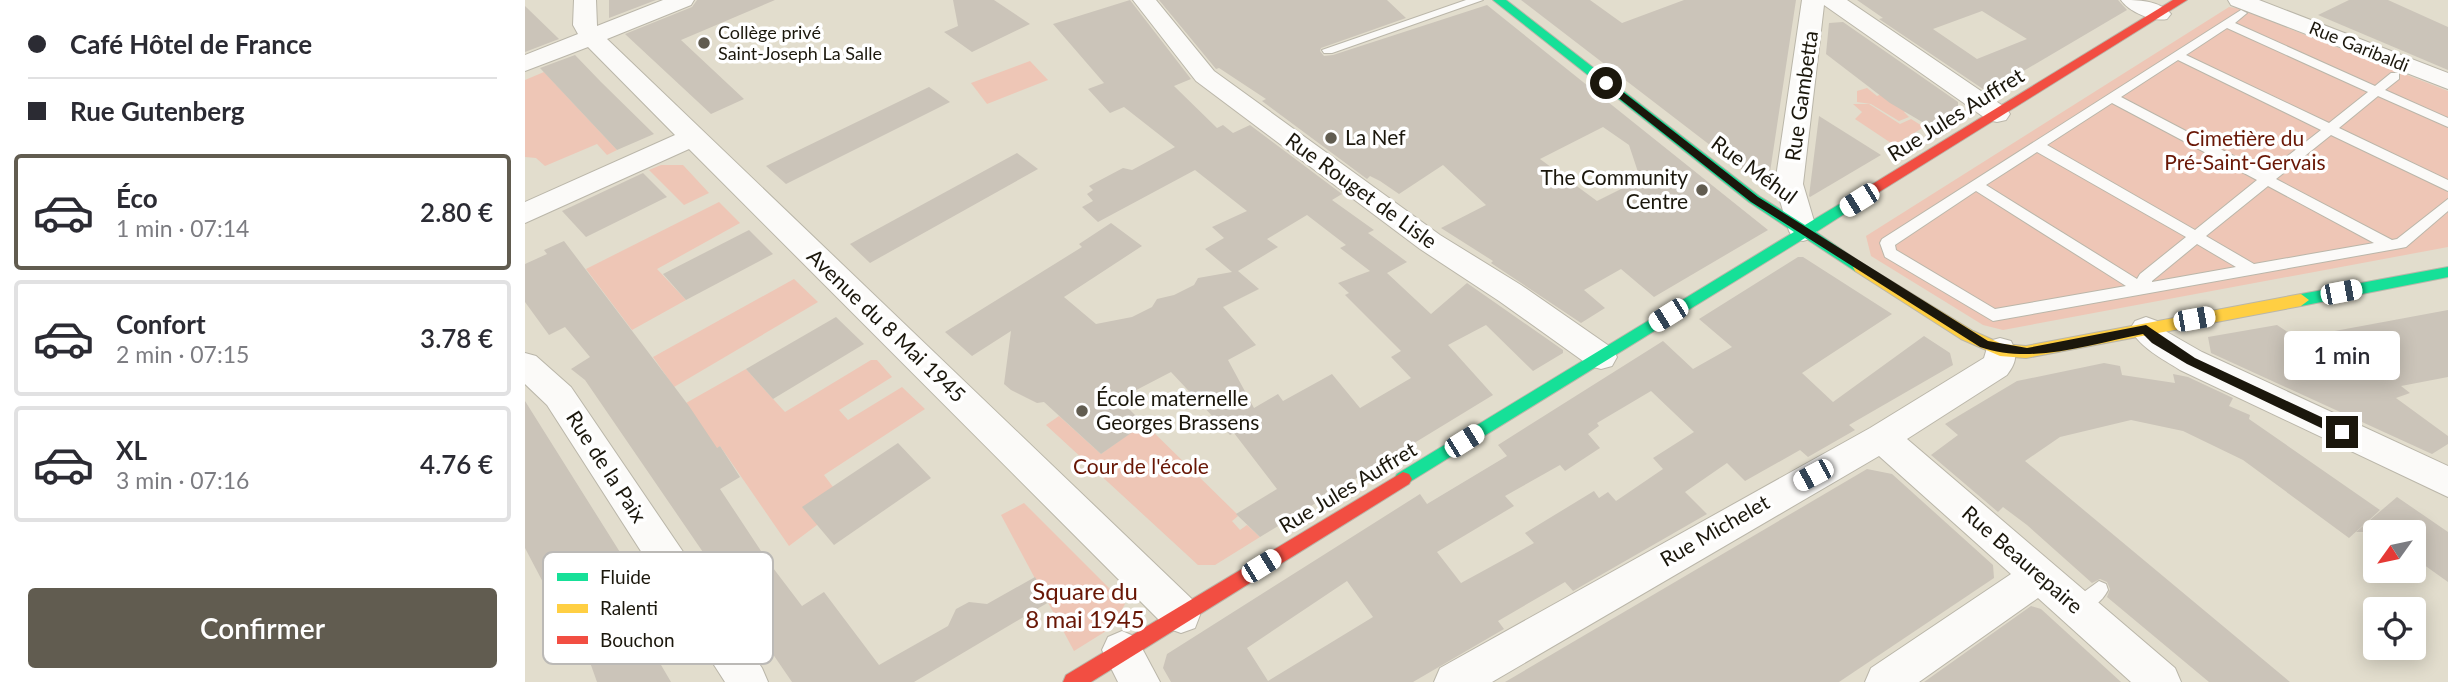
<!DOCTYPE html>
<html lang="fr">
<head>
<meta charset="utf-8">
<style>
  body { margin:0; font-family:Lato,sans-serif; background:#f2f2f3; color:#2b2b33; height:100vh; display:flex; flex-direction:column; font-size:26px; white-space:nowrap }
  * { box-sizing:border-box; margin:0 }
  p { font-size:23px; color:#7c7c81 }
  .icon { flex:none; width:38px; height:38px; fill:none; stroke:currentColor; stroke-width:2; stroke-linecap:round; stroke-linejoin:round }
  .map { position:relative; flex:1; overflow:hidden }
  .side { display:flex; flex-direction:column; background:#fff; width:525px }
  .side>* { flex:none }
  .top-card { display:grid; align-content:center; height:154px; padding:0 28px; background:#fff }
  .needle { width:46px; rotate:237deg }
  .fabs { position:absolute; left:1838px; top:520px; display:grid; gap:14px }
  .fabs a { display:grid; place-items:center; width:63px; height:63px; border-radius:7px; background:#fff; box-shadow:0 4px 18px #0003; font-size:35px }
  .end { position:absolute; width:32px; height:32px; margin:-16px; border:9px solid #1b170c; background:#fff; box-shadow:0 0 0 4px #fff }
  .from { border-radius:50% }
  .bubble { position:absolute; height:49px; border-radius:7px; background:#fff; box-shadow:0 4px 18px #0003; font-size:23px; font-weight:600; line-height:49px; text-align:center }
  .car { position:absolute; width:21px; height:42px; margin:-21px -10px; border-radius:9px; box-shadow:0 0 5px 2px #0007; background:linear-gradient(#fff 24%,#345 0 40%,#fff 0 76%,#345 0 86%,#fff 0) }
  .top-card b { display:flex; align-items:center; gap:24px; height:66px; font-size:26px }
  .top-card b+b { border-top:2px solid #e1e1e2 }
  .top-card i { width:18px; height:18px; background:#2b2b33 }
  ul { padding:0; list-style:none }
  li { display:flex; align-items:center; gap:21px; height:116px; margin:0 14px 10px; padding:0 14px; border:4px solid #e1e1e2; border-radius:7px }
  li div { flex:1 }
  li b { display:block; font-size:26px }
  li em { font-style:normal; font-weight:600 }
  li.active { border-color:#615c50 }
  li>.icon { width:63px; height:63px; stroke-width:1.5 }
  .cta { display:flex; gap:14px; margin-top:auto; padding:14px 28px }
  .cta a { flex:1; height:80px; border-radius:7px; background:#615c50; color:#fff; font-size:28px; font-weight:600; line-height:80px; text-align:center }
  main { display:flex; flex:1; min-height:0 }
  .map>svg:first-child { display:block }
  .green { fill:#eec6b6 }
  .building { fill:#cbc4b9; fill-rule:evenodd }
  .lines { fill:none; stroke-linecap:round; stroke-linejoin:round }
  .lane-casing { stroke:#bab6a9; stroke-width:2 }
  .street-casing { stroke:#bab6a9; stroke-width:2 }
  .fast-casing { stroke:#bab6a9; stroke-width:2 }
  .slow-casing { stroke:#bab6a9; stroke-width:2 }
  .jam-casing { stroke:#bab6a9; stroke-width:2 }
  .lane { fill:#fbfaf8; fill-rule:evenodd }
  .street { fill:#fbfaf8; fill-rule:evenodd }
  .fast { fill:#16e098; fill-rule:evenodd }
  .slow { fill:#ffcf43; fill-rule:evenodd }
  .jam { fill:#f24e42; fill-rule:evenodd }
  .route { fill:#1b170c }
  .poi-dot { fill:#615c50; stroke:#fff; stroke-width:2.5 }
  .labels { text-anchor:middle; stroke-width:7; stroke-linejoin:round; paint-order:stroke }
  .far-poi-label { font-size:18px; fill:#1b170c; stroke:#fff; text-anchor:start }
  .far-street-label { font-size:18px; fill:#1b170c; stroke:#fff }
  .street-label { font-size:21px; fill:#1b170c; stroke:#fff }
  .poi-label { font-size:21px; fill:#1b170c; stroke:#fff; text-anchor:start }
  .park-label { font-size:21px; fill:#691706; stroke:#fff }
  .near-park-label { font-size:24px; fill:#691706; stroke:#fff }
  .key { fill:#fff; stroke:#bbb9b6; stroke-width:2 }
  .key-label { font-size:19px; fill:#1b170c }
</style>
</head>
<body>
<main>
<section class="side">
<div class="top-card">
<b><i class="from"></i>Café Hôtel de France</b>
<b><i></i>Rue Gutenberg</b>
</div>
<ul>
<li class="active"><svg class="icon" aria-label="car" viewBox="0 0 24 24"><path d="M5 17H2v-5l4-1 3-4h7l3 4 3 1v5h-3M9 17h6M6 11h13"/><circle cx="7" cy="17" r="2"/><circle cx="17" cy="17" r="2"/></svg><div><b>Éco</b><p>1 min · 07:14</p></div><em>2.80 €</em></li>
<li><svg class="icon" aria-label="car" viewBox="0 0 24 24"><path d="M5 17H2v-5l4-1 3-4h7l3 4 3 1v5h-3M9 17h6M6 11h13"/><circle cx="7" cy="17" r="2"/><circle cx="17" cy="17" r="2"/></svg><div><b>Confort</b><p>2 min · 07:15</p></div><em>3.78 €</em></li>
<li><svg class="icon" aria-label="car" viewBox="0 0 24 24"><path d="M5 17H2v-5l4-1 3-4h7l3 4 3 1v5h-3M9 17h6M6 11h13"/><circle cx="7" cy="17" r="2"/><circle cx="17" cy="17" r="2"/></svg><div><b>XL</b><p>3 min · 07:16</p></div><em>4.76 €</em></li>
</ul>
<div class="cta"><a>Confirmer</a></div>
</section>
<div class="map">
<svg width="1923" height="682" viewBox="0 0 1923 682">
  <rect width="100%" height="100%" fill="#e2ddcd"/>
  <g class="green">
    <polygon points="1704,7 1712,8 1923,91 1923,247 1478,330 1458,325 1346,256 1341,236"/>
    <polygon points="505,61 523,80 462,104 446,83"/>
    <polygon points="19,72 92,150 82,155 72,144 20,166 11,158 0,157 0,80"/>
    <polygon points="1342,88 1352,96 1359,93 1385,109 1379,112 1384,117 1374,121 1346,104 1332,102 1332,91"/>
    <polygon points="1328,104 1344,104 1375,124 1386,119 1399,127 1369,145 1330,119 1337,112"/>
    <polygon points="136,165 158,165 184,193 159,205 124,170"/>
    <polygon points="194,202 215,223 132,269 161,300 107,330 61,269"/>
    <polygon points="269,279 293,302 149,387 128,357"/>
    <polygon points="346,360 352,360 367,377 314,410 323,420 377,387 400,409 299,475 308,487 292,525 264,546 195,446 191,449 161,403 221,369 260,412"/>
    <polygon points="534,416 576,454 619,423 712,514 713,516 707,521 715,530 722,525 735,537 690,565 673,565 521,425"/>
    <polygon points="499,503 600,604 586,628 549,651 476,515"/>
  </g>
  <g class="building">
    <polygon points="84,0 131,0 84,18"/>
    <polygon points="172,0 250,0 156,40 219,99 186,114 100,34 167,7"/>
    <polygon points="428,0 469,0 505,24 447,52 419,32 433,26"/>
    <path d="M605,0l61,79 -17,7 43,42 6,-3 10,8 17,-8 92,69 -10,6 42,30 -6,3 39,29 -20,11 44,41 36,-31 96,67v3l-30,18 -47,-46 -38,20 45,50 -233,142 -24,-23 41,-25 -43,-56 -4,2 -59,-63 -52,27 25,25 -43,30 -57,-52 -7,1 -26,-13 -7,-6 7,-53 -39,25 -27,-24 137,-85 -3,-3 32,-21 31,23 -78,51 32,27 36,-7 20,-10 5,-8 17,-4 20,-10 4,-7 34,-6 -27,-23 19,-11 -12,-11 35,-16 -52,-41 -97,52 -16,-15 11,-6 -6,-7 6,-4 -4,-4 34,-18 9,2 43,-23 -51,-40 -14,6 -22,-24 16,-6 -51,-59zM782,215l39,30 -6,3 30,23 -32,12 11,10 -4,2 56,56 -10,6 20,21 -51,30 -28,-34 -49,27 -5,-7 -24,14 -26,-48 28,-15 -33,-38 36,-18 -21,-18 40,-24 -11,-8z"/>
    <path d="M634,0h228l19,18 -85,30 -1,3 4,5 9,-1 154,-50 281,225 -114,67 -33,-28 -37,21 21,18 -24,15 -90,-60 2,-2 -52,-33 45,-23 -43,-40 -44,29 -19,-13 -10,-5 -3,3 -105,-78 4,-2 -47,-31 -3,1zM1078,127l26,18 9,27 7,5 -48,24 -57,-42z"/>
    <polygon points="996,0 1065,0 1097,23 1159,0 1271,0 1245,172 1224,175"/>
    <path d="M1332,0h261l9,10 -136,80 -8,-1 -104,-70 4,-1zM1457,11l45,28 -50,20 -44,-30z"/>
    <polygon points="1824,0 1863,0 1923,27 1923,70 1793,15"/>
    <polygon points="0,6 34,39 0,52"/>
    <polygon points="1318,22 1433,102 1433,110 1404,126 1365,103 1301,54 1304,23"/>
    <polygon points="50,55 76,82 129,134 92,150 15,68"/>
    <polygon points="404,87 425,102 261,184 241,166"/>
    <polygon points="1294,116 1356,155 1285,197 1284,196"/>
    <polygon points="492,153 513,169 345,263 325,244"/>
    <polygon points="118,173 142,197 61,237 37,211"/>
    <polygon points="224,230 248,254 161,300 138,274"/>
    <polygon points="39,241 164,406 192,448 195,446 215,477 195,489 242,560 277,606 299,592 354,665 423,626 431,609 444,602 462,604 510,577 524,602 389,682 267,682 60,380 46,369 65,357 40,327 24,335 0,302 0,264 22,254 19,250"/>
    <path d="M1273,257h5l89,57 -90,59 31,29 91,-66 26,17 3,12 -104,60 6,5 -47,27 -8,-7 -55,31 -18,-18 -42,29 22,22 -134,77 -8,-9 -67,39 6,8 -91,53h-242l-8,-14 4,-14 253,-160 7,10 80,-48 -9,-11 165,-104 30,28 39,-22 -33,-28zM1126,391l43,41 -41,26 10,11 -47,32 -8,-9 -9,6 -5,-7 -69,42 9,10 -73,40 -24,-31 77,-46 -9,-10 55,-31 5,6 35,-23 -12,-14 11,-8 -2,-3zM822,581l26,36 -105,64 -21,-33z"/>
    <polygon points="1923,310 1923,377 1876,386 1885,393 1871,398 1923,436 1923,444 1907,454 1686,353 1683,337 1752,325 1772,338"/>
    <polygon points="311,317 339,344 248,399 221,369"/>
    <polygon points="1579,363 1595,366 1597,375 1650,383 1648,374 1663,377 1708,398 1704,406 1725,415 1724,419 1855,510 1824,538 1718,460 1658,431 1606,420 1535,437 1500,461 1765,682 1684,682 1582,597 1585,589 1582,582 1575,579 1567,583 1502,525 1478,507 1473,512 1406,455 1433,435 1420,424 1492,381"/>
    <polygon points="0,401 125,600 105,612 146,682 72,682 51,623 42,628 0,548"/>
    <polygon points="373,443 406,478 309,545 277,507"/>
    <polygon points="1342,469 1367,474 1468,565 1469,578 1314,682 980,682"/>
    <polygon points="1872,497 1923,532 1923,582 1888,557 1888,532 1831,532"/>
    <polygon points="1506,606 1516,609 1596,682 1399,682"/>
  </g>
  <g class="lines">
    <defs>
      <g id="lane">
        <polygon points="941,0 958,0 807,53 799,53 797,50"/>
        <path d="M1716,10l6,3 -12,10 140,63 16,-13h8v6l-14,11 63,28v9l-70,-31 -39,32 109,52v11l-117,-56 -55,44 116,61 5,-1 51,-40v12l-42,36 -5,1 -408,73 -108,-64 -5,-14 2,-4zM1702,28l141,64 -39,31 -143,-68zM1653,60l143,70 -55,43 -145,-76zM1587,103l145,77 -62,50 -148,-85zM1512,152l149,85 -46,37 -3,5 -151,-94zM1743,186l106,57 -120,21 -48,-28zM1451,191l150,95 -131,23 -99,-59 -1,-5zM1672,244l39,23 -84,15v-1z"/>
        <path d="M1574,581l7,3 2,6c-5,11 -20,22 -31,27l-7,-3 -3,-6 3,-6z"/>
      </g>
      <g id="street">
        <polygon points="49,0 71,0 72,26 138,0 169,0 166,5 82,39 670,602 675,615 670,628 656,633 642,628 164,149 0,223 0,202 150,135 63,47 0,71 0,55 53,34 48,25"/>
        <polygon points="608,0 631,0 689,71 915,235 996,285 1087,348 1092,357 1087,366 1076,369 1065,366 974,301 895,249 671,81"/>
        <polygon points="1277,0 1322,0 1481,108 1485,114 1481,120 1472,122 1463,120 1299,5 1278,184 1292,231 1288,238 1278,241 1268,238 1264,231 1250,184"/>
        <path d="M1596,0c17,0 38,0 50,14l-4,5c-14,3 -38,-7 -46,-19z"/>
        <polygon points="1703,0 1734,0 1923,73 1923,89 1706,5"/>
        <path d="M1621,317l11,4 10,11 35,20 246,114v31l-268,-127c-19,-12 -38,-21 -50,-41l5,-8z"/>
        <path d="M1475,338l11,3c7,14 5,22 -4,34l-100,64 268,229 6,14h-50l-93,-84 -119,84h-54l6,-14 140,-94 -132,-118 -387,226h-58l6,-14 430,-240 114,-70 5,-17z"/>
        <polygon points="0,353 11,356 46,387 237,668 243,682 200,682 22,405 0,384"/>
        <polygon points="597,631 611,637 635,682 593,682 577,650 583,637"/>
      </g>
      <g id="fast">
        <polygon points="968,0 981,0 1234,196 1280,225 1328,196 1338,196 1340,199 1338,202 1291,232 1342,267 1335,272 1330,271 1280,238 878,486 872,484 869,479 872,474 1269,232 1224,202"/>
        <polygon points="1923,267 1923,277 1776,306 1768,300 1776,294"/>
      </g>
      <polygon id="slow" points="1335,262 1448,331 1477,344 1501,346 1776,294 1784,300 1776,306 1501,358 1475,356 1436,339 1330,271 1328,267"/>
      <g id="jam">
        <polygon points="1648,0 1662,0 1338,202 1328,202 1326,199 1328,196"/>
        <polygon points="878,472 884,474 887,479 884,484 566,682 538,682 541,675"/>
      </g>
    </defs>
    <use href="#lane" class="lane-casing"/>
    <use href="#street" class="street-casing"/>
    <use href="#fast" class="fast-casing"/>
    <use href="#slow" class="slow-casing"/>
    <use href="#jam" class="jam-casing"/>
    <use href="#lane" class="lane"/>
    <use href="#street" class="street"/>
    <use href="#fast" class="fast"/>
    <use href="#slow" class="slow"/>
    <use href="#jam" class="jam"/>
  </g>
  <path class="route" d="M1077,81h7l149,116 230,144 39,7 119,-23 49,33 152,71 1,3 -6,5 -4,-1 -151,-72 -35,-21 -9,-9c-53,10 -110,31 -163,13l-229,-145 -149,-117z"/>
  <g class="poi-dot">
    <circle cx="179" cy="43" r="7"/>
    <circle cx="806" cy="138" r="7"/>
    <circle cx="1177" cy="190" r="7"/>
    <circle cx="557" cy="411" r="7"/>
  </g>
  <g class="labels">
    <g class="far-poi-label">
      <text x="193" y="39">Collège privé<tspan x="193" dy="21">Saint-Joseph La Salle</tspan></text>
    </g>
    <g class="far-street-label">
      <text transform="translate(1834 47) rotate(22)" y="6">Rue Garibaldi</text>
    </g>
    <g class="street-label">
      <text transform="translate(1277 96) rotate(-82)" y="7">Rue Gambetta</text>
      <text transform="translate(1431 115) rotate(-32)" y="7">Rue Jules Auffret</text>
      <text transform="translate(1229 170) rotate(36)" y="7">Rue Méhul</text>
      <text transform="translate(836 191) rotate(36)" y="7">Rue Rouget de Lisle</text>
      <text transform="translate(361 326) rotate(44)" y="7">Avenue du 8 Mai 1945</text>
      <text transform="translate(81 467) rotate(57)" y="7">Rue de la Paix</text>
      <text transform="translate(823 488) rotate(-31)" y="7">Rue Jules Auffret</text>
      <text transform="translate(1190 531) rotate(-30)" y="7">Rue Michelet</text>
      <text transform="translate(1497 560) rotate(41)" y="7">Rue Beaurepaire</text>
    </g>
    <g class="poi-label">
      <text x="820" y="145">La Nef</text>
      <text x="1163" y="185" text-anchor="end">The Community<tspan x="1163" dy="24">Centre</tspan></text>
      <text x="571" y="406">École maternelle<tspan x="571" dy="24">Georges Brassens</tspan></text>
    </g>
    <g class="park-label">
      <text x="1720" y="146">Cimetière du<tspan x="1720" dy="24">Pré-Saint-Gervais</tspan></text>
      <text x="616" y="474">Cour de l'école</text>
    </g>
    <g class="near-park-label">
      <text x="560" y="600">Square du<tspan x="560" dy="28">8 mai 1945</tspan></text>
    </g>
  </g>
  <rect x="18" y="552" width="230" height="112" rx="10" class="key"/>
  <rect x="32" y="573" width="31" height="8" fill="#16e098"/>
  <rect x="32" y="604" width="31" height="9" fill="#ffcf43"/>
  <rect x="32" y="636" width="31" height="8" fill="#f24e42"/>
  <g class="key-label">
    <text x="75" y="584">Fluide</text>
    <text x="75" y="615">Ralenti</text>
    <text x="75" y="647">Bouchon</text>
  </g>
</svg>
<div class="fabs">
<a><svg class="needle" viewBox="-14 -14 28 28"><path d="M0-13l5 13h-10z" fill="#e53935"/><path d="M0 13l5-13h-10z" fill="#7c7c81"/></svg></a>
<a><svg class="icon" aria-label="locate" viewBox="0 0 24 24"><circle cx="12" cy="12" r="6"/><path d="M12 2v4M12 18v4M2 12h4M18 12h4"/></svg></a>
</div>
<i class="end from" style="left:1081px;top:83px"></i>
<i class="end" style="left:1817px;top:432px"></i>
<div class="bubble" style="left:1759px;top:331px;width:116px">1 min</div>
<i class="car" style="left:1334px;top:200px;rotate:238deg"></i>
<i class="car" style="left:1816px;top:292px;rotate:79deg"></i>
<i class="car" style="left:1143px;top:315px;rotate:238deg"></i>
<i class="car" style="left:1669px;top:319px;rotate:80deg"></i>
<i class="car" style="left:939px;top:441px;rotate:58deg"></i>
<i class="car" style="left:1288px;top:475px;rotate:242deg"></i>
<i class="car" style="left:736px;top:566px;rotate:58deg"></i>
</div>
</main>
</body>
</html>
